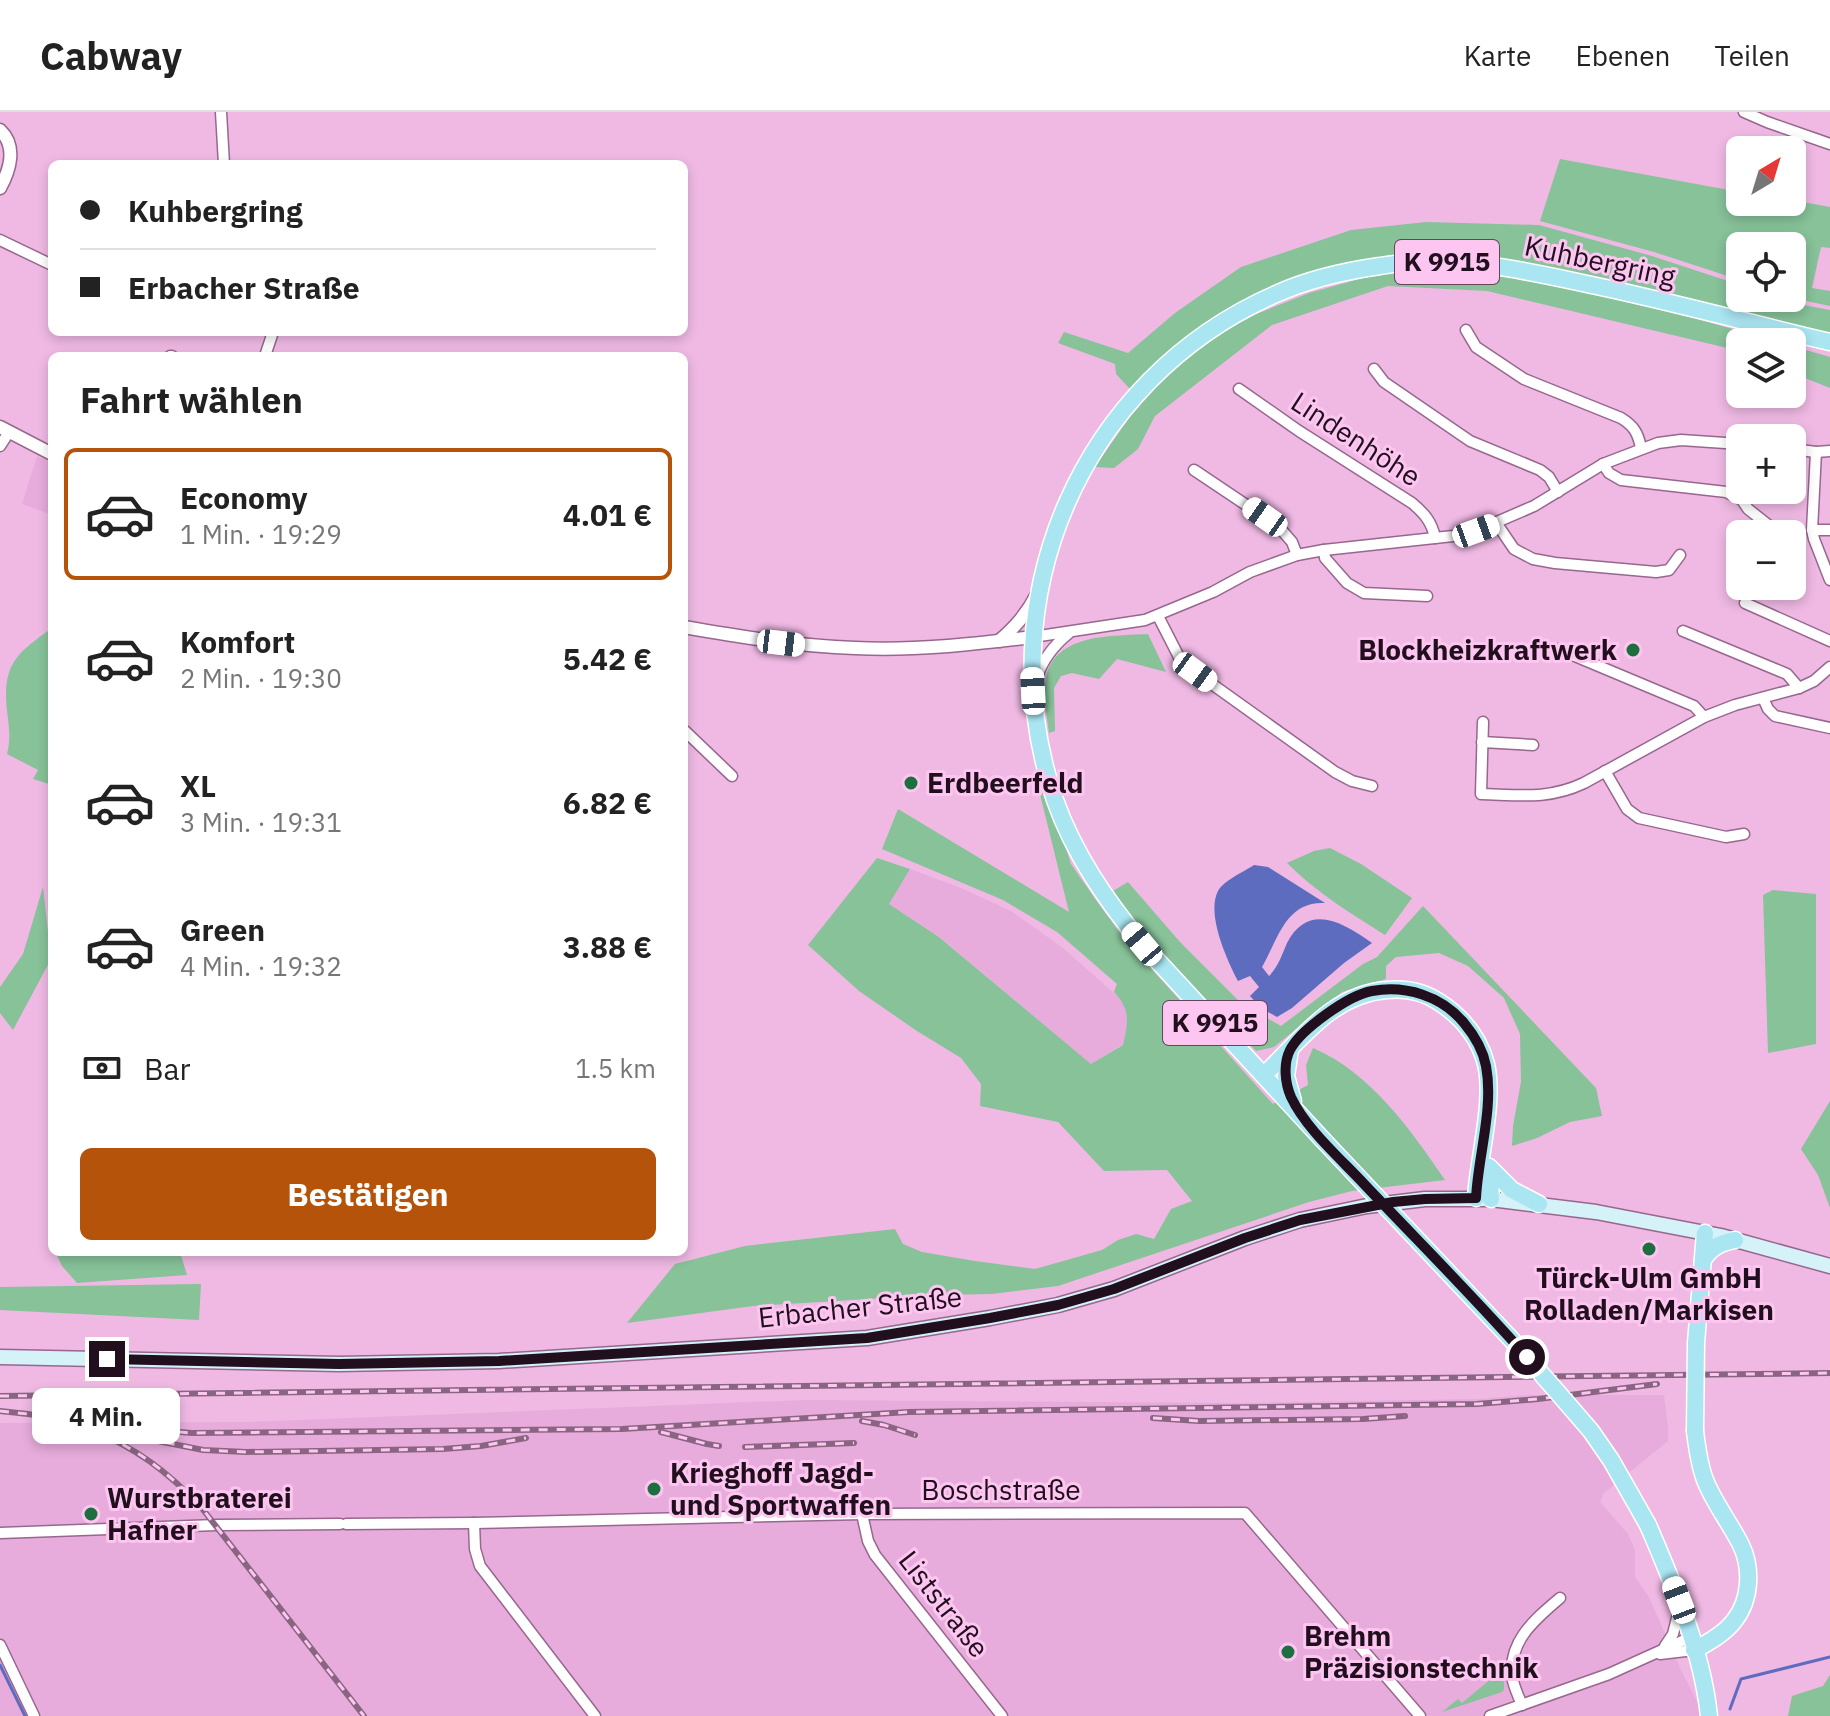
<!DOCTYPE html>
<html lang="de">
<head>
<meta charset="utf-8">
<style>
  body { margin:0; font-family:"IBM Plex Sans",sans-serif; background:#f2f2f2; color:#222; height:100vh; display:flex; flex-direction:column; font-size:30px; white-space:nowrap }
  * { box-sizing:border-box; margin:0 }
  p { font-size:26px; color:#767676 }
  .icon { flex:none; width:44px; height:44px; fill:none; stroke:currentColor; stroke-width:2; stroke-linecap:round; stroke-linejoin:round }
  .map { position:relative; flex:1; overflow:hidden }
  .sheet { position:absolute; left:48px; top:240px; width:640px; height:904px; display:flex; flex-direction:column; background:#fff; border-radius:12px; box-shadow:0 4px 12px #0003 }
  .sheet>* { flex:none }
  .guide { position:absolute; left:48px; top:48px; width:640px; height:176px; border-radius:12px; box-shadow:0 4px 12px #0003; display:grid; align-content:center; height:176px; padding:0 32px; background:#fff }
  .needle { width:52px; rotate:38deg }
  .controls { position:absolute; left:1726px; top:24px; display:grid; gap:16px }
  .controls a { display:grid; place-items:center; width:80px; height:80px; border-radius:12px; background:#fff; box-shadow:0 4px 12px #0003; font-size:40px }
  .end { position:absolute; width:36px; height:36px; margin:-18px; border:10px solid #210f1e; background:#fff; box-shadow:0 0 0 4px #fff }
  .from { border-radius:50% }
  .bubble { position:absolute; height:56px; border-radius:12px; background:#fff; box-shadow:0 4px 12px #0003; font-size:26px; font-weight:700; line-height:56px; text-align:center }
  .car { position:absolute; width:24px; height:48px; margin:-24px -12px; border-radius:10px; box-shadow:0 0 6px 2px #0007; background:linear-gradient(#fff 24%,#345 0 40%,#fff 0 76%,#345 0 86%,#fff 0) }
  .guide b { display:flex; align-items:center; gap:28px; height:76px; font-size:30px }
  .guide b+b { border-top:2px solid #e0e0e0 }
  .guide i { width:20px; height:20px; background:#222 }
  ul { padding:0; list-style:none }
  li { display:flex; align-items:center; gap:24px; height:132px; margin:0 16px 12px; padding:0 16px; border:4px solid transparent; border-radius:12px }
  li div { flex:1 }
  li b { display:block; font-size:30px }
  li em { font-style:normal; font-weight:700 }
  li.on { border-color:#b45309 }
  li>.icon { width:72px; height:72px; stroke-width:1.5 }
  h2 { padding:0 32px; font-size:36px; line-height:96px }
  .pay { display:flex; align-items:center; gap:20px; height:88px; padding:0 32px; font-size:30px }
  .pay p { margin-inline-start:auto }
  .action { display:flex; gap:16px; margin-top:auto; padding:16px 32px }
  .action a { flex:1; height:92px; border-radius:12px; background:#b45309; color:#fff; font-size:32px; font-weight:700; line-height:92px; text-align:center }
  header { display:flex; align-items:center; gap:48px; box-sizing:border-box; height:112px; padding:0 40px; background:#fff; border-bottom:2px solid #e0e0e0 }
  header strong { font-size:38px }
  nav { display:flex; gap:44px; margin-inline-start:auto; font-size:28px }
  .map>svg:first-child { display:block }
  .built { fill:#e7acdc }
  .green { fill:#87c299 }
  .water { fill:#5d6cbe }
  .lines { fill:none; stroke-linecap:round; stroke-linejoin:round }
  .stream { stroke:#5d6cbe; stroke-width:3 }
  .minor-casing { stroke:#97678e; stroke-width:13 }
  .tertiary-casing { stroke:#97678e; stroke-width:15 }
  .secondary-casing { stroke:#97678e; stroke-width:17 }
  .primary-casing { stroke:#fff; stroke-width:19 }
  .minor { stroke:#fff; stroke-width:10 }
  .tertiary { stroke:#fff; stroke-width:12 }
  .secondary { stroke:#d4f2f8; stroke-width:14 }
  .primary { stroke:#aae5f2; stroke-width:16 }
  .rail-casing { stroke:#896582; stroke-width:6 }
  .rail { stroke:#fcc6f1; stroke-width:3; stroke-dasharray:9; stroke-linecap:butt }
  .primary-bridge-casing { stroke:#fff; stroke-width:19; stroke-linecap:butt }
  .primary-bridge { stroke:#aae5f2; stroke-width:16 }
  .route { stroke:#210f1e; stroke-width:10 }
  .poi-dot { fill:#1e6f40; stroke:#fcc6f1; stroke-width:3 }
  .labels { text-anchor:middle; stroke-width:6; stroke-linejoin:round; paint-order:stroke }
  .shield { fill:#fcc6f1; stroke:#63465d; stroke-width:2 }
  .shield-label { font-size:26px; font-weight:bold; fill:#210f1e }
  .street-label { font-size:28px; fill:#210f1e; stroke:#fcc6f1 }
  .poi-label { font-size:28px; font-weight:bold; fill:#210f1e; stroke:#fcc6f1; text-anchor:start }
</style>
</head>
<body>
<header>
<strong>Cabway</strong>
<nav><a>Karte</a><a>Ebenen</a><a>Teilen</a></nav>
</header>
<div class="map">
<svg width="1830" height="1604" viewBox="0 0 1830 1604">
  <rect width="100%" height="100%" fill="#efb9e4"/>
  <g class="built">
    <polygon points="37,344 52,351 52,403 22,392"/>
    <polygon points="910,757 961,776 1011,799 1063,836 1124,890 1128,912 1123,932 1091,952 940,825 889,792"/>
    <polygon points="1528,1283 1664,1283 1668,1316 1668,1329 1604,1381 1600,1390 1628,1422 1635,1438 1635,1465 1649,1485 1681,1558 1700,1595 1701,1604 0,1604 0,1311 247,1310 805,1288 1242,1291 1478,1287"/>
  </g>
  <g class="green">
    <polygon points="1560,47 1740,80 1740,90 1792,90 1792,88 1830,95 1830,136 1821,135 1812,176 1830,179 1830,194 1792,186 1792,134 1740,134 1740,168 1654,140 1540,109"/>
    <polygon points="1426,110 1539,113 1652,144 1740,173 1740,186 1778,186 1793,191 1830,198 1830,224 1519,152 1300,165 1262,178 1185,226 1130,277 1116,262 1115,252 1058,231 1064,220 1128,241 1175,201 1241,155 1351,118"/>
    <polygon points="1427,159 1471,159 1509,163 1640,191 1779,230 1740,230 1740,239 1487,179 1388,174 1272,213 1155,304 1138,337 1114,356 1095,355 1129,306 1171,258 1205,230 1239,209 1309,181 1381,161"/>
    <polygon points="1792,234 1830,245 1830,276 1792,261"/>
    <path d="M52,516v157l-19,-6 5,-9 -31,-16c4,-15 2,-28 0,-43 -5,-47 10,-58 45,-83z"/>
    <path d="M1148,522l18,38 -49,-13 -18,20 -27,-6 -11,3 -7,12 1,43 -6,2c-2,-18 -7,-38 -3,-56 10,-44 67,-41 102,-43z"/>
    <path d="M1041,660l30,92 27,39 26,35 149,166 35,-19 -2,-20 7,-17c57,24 98,82 132,132l-93,11 -43,11 -251,84 -66,8 -57,1 -182,11 -126,17 48,-59 70,-18 150,-17 8,15 19,8 53,9 60,8 67,-19 16,-10 18,-6 18,5 17,-30 21,-8 -25,-31 -63,1 -46,-49 -78,-16 1,-22 -20,-26 -44,-27 -58,-40 -51,-46 69,-87 33,11 -21,35 50,33 152,127 32,-19c5,-23 8,-35 -9,-53l3,-8 -60,-52 -54,-32 -121,-51 16,-40 171,103 -34,-138z"/>
    <path d="M1330,736l31,16 51,34 -27,37c-35,-22 -69,-43 -98,-72l27,-12z"/>
    <polygon points="1128,770 1180,830 1242,892 1281,914 1363,852 1377,845 1423,794 1596,976 1602,1004 1570,1010 1537,1026 1512,1034 1513,1014 1521,970 1520,922 1504,886 1468,854 1439,841 1396,845 1386,854 1386,867 1342,880 1274,935 1256,939 1163,846 1113,779"/>
    <polygon points="43,775 51,847 13,918 0,901 0,875 23,842"/>
    <polygon points="1773,778 1816,782 1816,932 1768,941 1763,783"/>
    <polygon points="1830,989 1830,1096 1818,1063 1801,1037"/>
    <polygon points="55,1140 180,1140 187,1163 77,1171 62,1154"/>
    <polygon points="201,1172 199,1208 0,1198 0,1175"/>
    <polygon points="1504,1556 1504,1577 1502,1580 1442,1600 1458,1587 1462,1591"/>
    <polygon points="1830,1563 1830,1604 1788,1604 1792,1584 1823,1574"/>
  </g>
  <path class="water" d="M1254,753l14,2 57,36c-40,-2 -47,37 -63,64l7,9c9,-9 13,-21 18,-33 21,-41 56,-21 85,0l-28,20 -52,45 -15,9 -16,-9 -11,-12 9,-9 -9,-11 -12,5c-11,-21 -32,-67 -20,-90 5,-10 27,-20 36,-26z"/>
  <g class="lines">
    <g class="stream">
      <polyline points="0,1553 25,1604"/>
      <polyline points="1730,1597 1741,1567 1830,1545"/>
    </g>
    <defs>
      <g id="minor">
        <polyline points="221,0 224,52"/>
        <polyline points="1744,0 1767,10 1830,32"/>
        <polyline points="0,128 52,153"/>
        <path d="M1466,218l10,17 48,32 97,39c13,8 17,15 20,30"/>
        <polyline points="170,244 172,244"/>
        <polyline points="265,244 273,220"/>
        <polyline points="1374,257 1384,270 1470,329 1540,358 1549,365 1558,380"/>
        <path d="M1239,277l60,42 113,72c12,10 20,19 23,35"/>
        <polyline points="0,334 9,320"/>
        <polyline points="1792,337 1816,340 1830,339"/>
        <polyline points="1816,340 1812,418 1814,427 1830,468"/>
        <polyline points="1603,352 1609,361 1621,368 1726,380 1742,388 1748,397 1772,416"/>
        <polyline points="1194,358 1279,415 1292,430 1297,443"/>
        <polyline points="1497,412 1514,437 1533,447 1555,451 1656,460 1669,458 1680,443"/>
        <polyline points="1812,418 1830,418"/>
        <polyline points="1324,438 1325,446 1347,471 1364,481 1427,484"/>
        <polyline points="1745,491 1830,529"/>
        <polyline points="1158,504 1179,545 1195,560 1335,660 1352,669 1372,674"/>
        <polyline points="1683,519 1787,562 1799,576"/>
        <polyline points="1033,525 1145,508 1213,480 1250,460 1297,443 1324,438 1453,424 1476,419 1534,394 1603,352 1658,331 1681,328 1740,332"/>
        <polyline points="1558,537 1694,594 1704,605"/>
        <path d="M1037,565c6,-18 17,-32 32,-44"/>
        <polyline points="1763,586 1768,597 1775,604 1830,616"/>
        <path d="M1483,610l-2,72c38,1 67,6 103,-11l120,-66 31,-12 64,-17 15,-7 16,-14"/>
        <polyline points="684,618 732,664"/>
        <polyline points="1482,630 1533,633"/>
        <polyline points="1605,659 1627,697 1639,706 1726,725 1744,722"/>
        <polyline points="862,1402 868,1429 875,1443 1002,1604"/>
        <polyline points="474,1411 475,1437 480,1454 595,1604"/>
        <polyline points="346,1412 474,1411 862,1402 1245,1401 1420,1604"/>
        <polyline points="0,1421 216,1413 340,1412"/>
        <polyline points="0,1533 34,1604"/>
        <polyline points="1665,1534 1673,1522 1679,1498"/>
        <polyline points="1660,1542 1694,1538"/>
        <path d="M1522,1593c-3,-7 -7,-16 -9,-24 -7,-38 21,-61 47,-83"/>
        <polyline points="1490,1604 1609,1562 1691,1525"/>
      </g>
      <g id="tertiary">
        <path d="M0,18c17,16 10,40 0,58"/>
        <polyline points="0,315 52,342"/>
        <path d="M684,515c57,10 113,19 171,21 60,3 119,-4 178,-11"/>
        <path d="M999,529c16,-14 28,-27 38,-47"/>
      </g>
      <polyline id="secondary" points="0,1245 339,1252 499,1249 867,1226 990,1206 1058,1193 1114,1177 1245,1126 1300,1108 1367,1094 1425,1087 1491,1087 1596,1100 1721,1124 1830,1154"/>
      <g id="primary">
        <polyline points="1290,938 1286,964 1293,989"/>
        <path d="M1264,963c37,-35 68,-81 123,-85 18,-2 37,2 52,12 23,15 40,35 47,62 9,38 -8,95 -10,134"/>
        <path d="M1323,1028l-181,-196c-36,-44 -68,-90 -87,-144 -69,-200 26,-421 221,-506 33,-15 69,-23 104,-28 70,-12 139,3 207,18 82,17 162,39 243,58"/>
        <polyline points="1489,1055 1512,1078 1539,1092"/>
        <polyline points="1489,1055 1491,1087"/>
        <path d="M1703,1148c8,-13 17,-17 32,-20"/>
        <polyline points="1696,1231 1705,1121"/>
        <path d="M1648,1413c26,61 54,125 61,191"/>
        <path d="M1694,1538c14,-7 31,-17 40,-29 17,-21 18,-53 7,-76 -11,-22 -27,-42 -36,-65 -6,-16 -8,-32 -10,-49"/>
      </g>
    </defs>
    <use href="#minor" class="minor-casing"/>
    <use href="#tertiary" class="tertiary-casing"/>
    <use href="#secondary" class="secondary-casing"/>
    <use href="#primary" class="primary-casing"/>
    <use href="#minor" class="minor"/>
    <use href="#tertiary" class="tertiary"/>
    <use href="#secondary" class="secondary"/>
    <use href="#primary" class="primary"/>
    <defs>
      <g id="rail">
        <polyline points="0,1284 1830,1261"/>
        <polyline points="0,1299 28,1302 121,1315 192,1321 622,1317 909,1300 1477,1292 1538,1287 1657,1272"/>
        <polyline points="1153,1306 1199,1309 1363,1307 1405,1304"/>
        <polyline points="862,1309 884,1313 915,1323"/>
        <path d="M90,1317c46,19 77,42 111,78l163,209"/>
        <polyline points="661,1320 707,1332 719,1334"/>
        <polyline points="148,1327 203,1338 246,1340 443,1337 481,1334 526,1326"/>
        <polyline points="745,1335 854,1331"/>
      </g>
    </defs>
    <use href="#rail" class="rail-casing"/>
    <use href="#rail" class="rail"/>
    <defs>
      <g id="primary-bridge">
        <polyline points="1323,1028 1511,1227 1559,1282 1591,1319 1611,1348 1648,1413"/>
        <polyline points="1695,1319 1696,1231"/>
      </g>
    </defs>
    <use href="#primary-bridge" class="primary-bridge-casing"/>
    <use href="#primary-bridge" class="primary-bridge"/>
  </g>
  <g class="lines">
    <path class="route" d="M107,1247l232,5 160,-3 368,-23 123,-20 68,-13 56,-16 131,-51 55,-18 93,-18 32,-3 51,-1c2,-42 18,-90 10,-132 -3,-16 -12,-31 -22,-43 -22,-27 -58,-38 -92,-32 -23,4 -71,38 -82,59 -7,14 -5,33 1,47 15,32 50,62 74,88 54,57 110,113 162,172"/>
  </g>
  <g class="poi-dot">
    <circle cx="1633" cy="538" r="8"/>
    <circle cx="911" cy="671" r="8"/>
    <circle cx="1649" cy="1137" r="8"/>
    <circle cx="654" cy="1377" r="8"/>
    <circle cx="91" cy="1402" r="8"/>
    <circle cx="1288" cy="1540" r="8"/>
  </g>
  <g class="labels">
    <g class="shield">
      <rect x="1395" y="128" width="104" height="44" rx="6"/>
      <rect x="1163" y="889" width="104" height="44" rx="6"/>
    </g>
    <g class="shield-label">
      <text x="1447" y="159">K 9915</text>
      <text x="1215" y="920">K 9915</text>
    </g>
    <g class="street-label">
      <text transform="translate(1600 149) rotate(12)" y="10">Kuhbergring</text>
      <text transform="translate(1356 327) rotate(33)" y="10">Lindenhöhe</text>
      <text transform="translate(860 1195) rotate(-6)" y="10">Erbacher Straße</text>
      <text x="1001" y="1388">Boschstraße</text>
      <text transform="translate(944 1492) rotate(52)" y="10">Liststraße</text>
    </g>
    <g class="poi-label">
      <text x="1617" y="548" text-anchor="end">Blockheizkraftwerk</text>
      <text x="927" y="681">Erdbeerfeld</text>
      <text x="1649" y="1176" text-anchor="middle">Türck-Ulm GmbH<tspan x="1649" dy="32">Rolladen/Markisen</tspan></text>
      <text x="670" y="1371">Krieghoff Jagd-<tspan x="670" dy="32">und Sportwaffen</tspan></text>
      <text x="107" y="1396">Wurstbraterei<tspan x="107" dy="32">Hafner</tspan></text>
      <text x="1304" y="1534">Brehm<tspan x="1304" dy="32">Präzisionstechnik</tspan></text>
    </g>
  </g>
</svg>
<div class="controls">
<a><svg class="needle" viewBox="-14 -14 28 28"><path d="M0-13l5 13h-10z" fill="#e53935"/><path d="M0 13l5-13h-10z" fill="#767676"/></svg></a>
<a><svg class="icon" aria-label="locate" viewBox="0 0 24 24"><circle cx="12" cy="12" r="6"/><path d="M12 2v4M12 18v4M2 12h4M18 12h4"/></svg></a>
<a><svg class="icon" aria-label="layers" viewBox="0 0 24 24"><path d="M12 4l9 5-9 5-9-5zM3 14l9 5 9-5"/></svg></a>
<a>+</a>
<a>−</a>
</div>
<i class="end from" style="left:1527px;top:1245px"></i>
<i class="end" style="left:107px;top:1247px"></i>
<div class="bubble" style="left:32px;top:1276px;width:148px">4 Min.</div>
<i class="car" style="left:1265px;top:405px;rotate:305deg"></i>
<i class="car" style="left:1476px;top:419px;rotate:70deg"></i>
<i class="car" style="left:781px;top:531px;rotate:97deg"></i>
<i class="car" style="left:1195px;top:560px;rotate:126deg"></i>
<i class="car" style="left:1033px;top:579px;rotate:357deg"></i>
<i class="car" style="left:1142px;top:832px;rotate:320deg"></i>
<i class="car" style="left:1679px;top:1488px;rotate:339deg"></i>
<div class="guide">
<b><i class="from"></i>Kuhbergring</b>
<b><i></i>Erbacher Straße</b>
</div>
<section class="sheet">
<h2>Fahrt wählen</h2>
<ul>
<li class="on"><svg class="icon" aria-label="car" viewBox="0 0 24 24"><path d="M5 17H2v-5l4-1 3-4h7l3 4 3 1v5h-3M9 17h6M6 11h13"/><circle cx="7" cy="17" r="2"/><circle cx="17" cy="17" r="2"/></svg><div><b>Economy</b><p>1 Min. · 19:29</p></div><em>4.01 €</em></li>
<li><svg class="icon" aria-label="car" viewBox="0 0 24 24"><path d="M5 17H2v-5l4-1 3-4h7l3 4 3 1v5h-3M9 17h6M6 11h13"/><circle cx="7" cy="17" r="2"/><circle cx="17" cy="17" r="2"/></svg><div><b>Komfort</b><p>2 Min. · 19:30</p></div><em>5.42 €</em></li>
<li><svg class="icon" aria-label="car" viewBox="0 0 24 24"><path d="M5 17H2v-5l4-1 3-4h7l3 4 3 1v5h-3M9 17h6M6 11h13"/><circle cx="7" cy="17" r="2"/><circle cx="17" cy="17" r="2"/></svg><div><b>XL</b><p>3 Min. · 19:31</p></div><em>6.82 €</em></li>
<li><svg class="icon" aria-label="car" viewBox="0 0 24 24"><path d="M5 17H2v-5l4-1 3-4h7l3 4 3 1v5h-3M9 17h6M6 11h13"/><circle cx="7" cy="17" r="2"/><circle cx="17" cy="17" r="2"/></svg><div><b>Green</b><p>4 Min. · 19:32</p></div><em>3.88 €</em></li>
</ul>
<div class="pay"><svg class="icon" aria-label="cash" viewBox="0 0 24 24"><path d="M3 7h18v10H3z"/><circle cx="12" cy="12" r="2"/></svg>Bar<p>1.5 km</p></div>
<div class="action"><a>Bestätigen</a></div>
</section>
</div>
</body>
</html>
